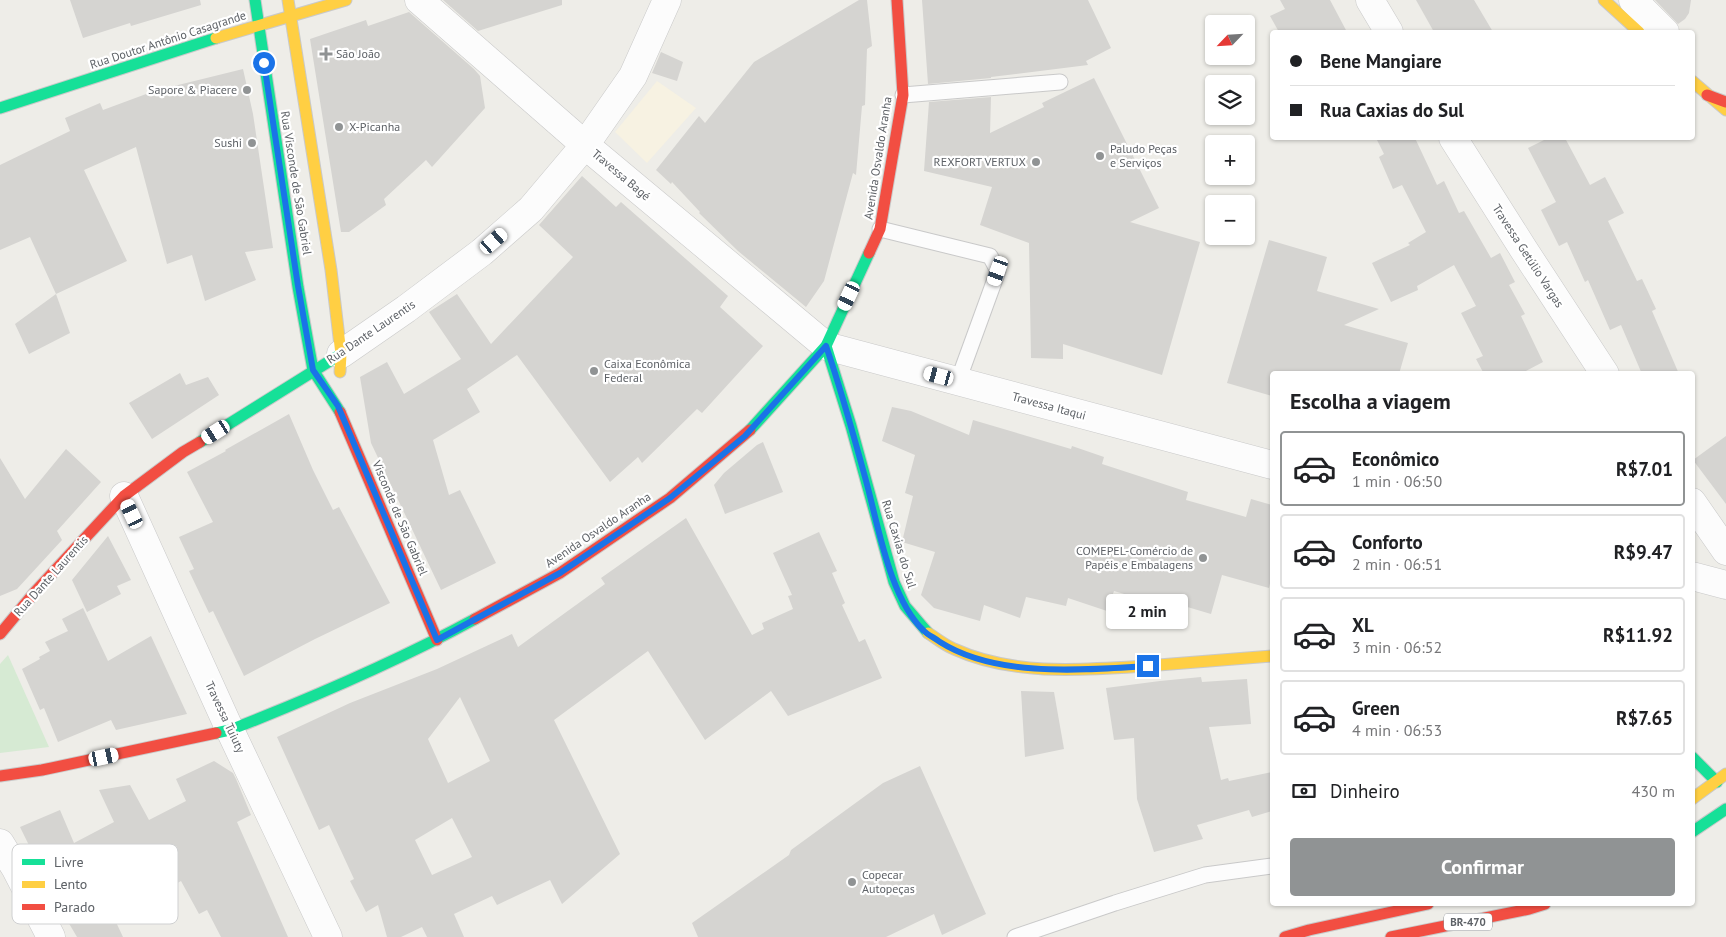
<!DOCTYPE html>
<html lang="pt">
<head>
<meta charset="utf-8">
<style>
  body { margin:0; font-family:"PT Sans",sans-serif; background:#f6f6f6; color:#202124; height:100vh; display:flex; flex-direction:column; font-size:19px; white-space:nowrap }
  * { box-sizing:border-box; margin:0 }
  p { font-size:16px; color:#757577 }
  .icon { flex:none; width:28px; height:28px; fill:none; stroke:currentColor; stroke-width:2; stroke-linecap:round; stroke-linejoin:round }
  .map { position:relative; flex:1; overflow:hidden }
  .details { position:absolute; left:1270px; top:371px; width:425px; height:535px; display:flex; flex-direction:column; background:#fff; border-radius:5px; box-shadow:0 1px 4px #0004 }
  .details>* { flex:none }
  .banner { position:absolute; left:1270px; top:30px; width:425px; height:110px; border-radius:5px; box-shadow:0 1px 4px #0004; display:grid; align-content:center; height:110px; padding:0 20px; background:#fff }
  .needle { width:32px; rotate:245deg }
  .tools { position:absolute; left:1205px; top:15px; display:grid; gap:10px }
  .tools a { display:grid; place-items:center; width:50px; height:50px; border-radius:5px; background:#fff; box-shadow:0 1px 4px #0004; font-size:25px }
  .end { position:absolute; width:22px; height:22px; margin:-11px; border:6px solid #1a73e8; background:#fff; box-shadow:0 0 0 2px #fff }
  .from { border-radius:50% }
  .bubble { position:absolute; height:35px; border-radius:5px; background:#fff; box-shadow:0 1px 4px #0004; font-size:16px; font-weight:700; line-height:35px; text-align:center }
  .car { position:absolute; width:15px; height:30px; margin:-15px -8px; border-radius:6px; box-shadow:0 0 4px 1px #0007; background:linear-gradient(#fff 24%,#345 0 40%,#fff 0 76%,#345 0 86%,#fff 0) }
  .banner b { display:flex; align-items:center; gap:18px; height:48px; font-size:19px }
  .banner b+b { border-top:1px solid #e0e0e0 }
  .banner i { width:12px; height:12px; background:#202124 }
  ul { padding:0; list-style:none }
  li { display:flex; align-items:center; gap:15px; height:75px; margin:0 10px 8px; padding:0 10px; border:2px solid #e0e0e0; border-radius:5px }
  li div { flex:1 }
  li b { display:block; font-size:19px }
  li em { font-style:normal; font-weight:700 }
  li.selected { border-color:#909394 }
  li>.icon { width:45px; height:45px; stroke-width:1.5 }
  h2 { padding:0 20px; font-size:22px; line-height:60px }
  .pay { display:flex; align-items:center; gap:12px; height:55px; padding:0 20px; font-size:19px }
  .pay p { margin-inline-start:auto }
  .cta { display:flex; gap:10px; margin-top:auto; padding:10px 20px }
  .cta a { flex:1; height:58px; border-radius:5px; background:#909394; color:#fff; font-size:20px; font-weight:700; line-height:58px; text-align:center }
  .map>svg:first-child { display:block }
  .commercial { fill:#f7f2e2 }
  .green { fill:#d6ead3 }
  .building { fill:#d5d4d1; fill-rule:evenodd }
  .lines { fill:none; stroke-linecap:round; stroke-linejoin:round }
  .lane-casing { stroke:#c9c9c9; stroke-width:17 }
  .street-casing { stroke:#c9c9c9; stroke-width:29 }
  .fast-casing { stroke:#c9c9c9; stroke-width:13 }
  .slow-casing { stroke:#c9c9c9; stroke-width:13 }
  .jam-casing { stroke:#c9c9c9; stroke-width:13 }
  .lane { stroke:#fcfcfc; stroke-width:15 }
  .street { stroke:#fcfcfc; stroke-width:28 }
  .fast { stroke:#16e098; stroke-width:11 }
  .slow { stroke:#ffcf43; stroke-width:11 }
  .jam { stroke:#f24e42; stroke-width:11 }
  .route { stroke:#1a73e8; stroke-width:6 }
  .poi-dot { fill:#909394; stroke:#fff; stroke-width:2 }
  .labels { text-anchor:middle; stroke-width:4.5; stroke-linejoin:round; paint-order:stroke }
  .shield { fill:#fff; stroke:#8e9195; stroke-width:1 }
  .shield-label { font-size:11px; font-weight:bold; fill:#5e6267 }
  .street-label { font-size:12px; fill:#5e6267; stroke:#fff }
  .poi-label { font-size:12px; fill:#5e6267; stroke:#fff; text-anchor:start }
  .key { fill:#fff; stroke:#cfd0d1; stroke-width:1 }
  .key-label { font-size:14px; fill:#5e6267 }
</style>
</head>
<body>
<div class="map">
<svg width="1726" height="937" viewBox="0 0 1726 937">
  <rect width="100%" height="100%" fill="#eeede8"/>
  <polygon class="commercial" points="657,81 696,108 647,163 615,132"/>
  <polygon class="green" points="8,655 49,747 0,753 0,664"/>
  <g class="building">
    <polygon points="70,0 200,0 201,5 131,26 130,23 83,38"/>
    <polygon points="443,0 562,0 562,5 478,31"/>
    <polygon points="859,0 867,0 872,46 867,49 865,105 862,106 856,175 853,173 824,281 806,307 738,251 699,213 700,212 672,182 671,184 656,170 699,116 705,123 754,62"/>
    <polygon points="922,0 1088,0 1111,48 1086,61 1088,65 991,77 991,78 928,84"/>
    <polygon points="1280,0 1330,0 1347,32 1279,32 1270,16 1285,9"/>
    <polygon points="1416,0 1474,0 1493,32 1434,32"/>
    <polygon points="1655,0 1691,0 1689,13 1685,19 1678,24"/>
    <polygon points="409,12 474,69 480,76 485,108 432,167 426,160 384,199 386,205 349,232 341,232 310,39 366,20 368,26"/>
    <polygon points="661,52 683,62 677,81 652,73"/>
    <polygon points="243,69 253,114 273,248 245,252 256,280 205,301 192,255 167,264 136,147 84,170 127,261 56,294 30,237 0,250 0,165 70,131 65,118 100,103 103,110 165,87 166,88"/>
    <polygon points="1094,78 1159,208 1130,222 1200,242 1162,375 1063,344 1063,359 1031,358 1029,243 980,225 992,187 924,171 929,102 991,97 990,133 1044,107 1042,103"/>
    <polygon points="1376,138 1415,138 1437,185 1444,181 1459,213 1464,211 1491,258 1500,253 1515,282 1509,285 1525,314 1521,316 1543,362 1520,374 1484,374 1476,359 1483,356 1461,313 1476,306 1454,265 1417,286 1418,290 1391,302 1372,263 1410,245 1408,243 1426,232 1402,185 1393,189 1379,157 1384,154"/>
    <polygon points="1548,138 1565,138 1590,185 1605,177 1624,213 1608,221 1637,281 1642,279 1656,309 1652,311 1679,374 1642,374 1621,325 1610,330 1588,280 1585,282 1567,242 1559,246 1541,210 1556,202 1528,148"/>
    <polygon points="582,176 616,207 621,202 728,296 720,307 763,346 702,413 697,409 642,463 638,457 610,482 517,355 467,389 480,412 433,440 449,495 460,490 496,563 441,590 371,443 360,377 387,362 404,394 461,359 429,312 457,294 491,344 573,257 539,225"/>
    <polygon points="1269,240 1327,257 1317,291 1379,309 1344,325 1408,343 1399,374 1272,374 1272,396 1227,383"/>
    <polygon points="56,294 70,333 29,354 15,324"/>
    <polygon points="180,373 186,385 208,377 219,395 152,439 129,403"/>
    <polygon points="892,407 911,411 969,435 973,420 1071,449 1072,446 1104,457 1102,464 1188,492 1186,500 1246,517 1251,499 1272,505 1272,574 1269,588 1222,575 1211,614 1157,598 1155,603 1114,591 1107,611 1068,598 1066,606 1026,597 1020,618 984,605 980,621 934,608 921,595 935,552 902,542 913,496 905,493 915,455 882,441"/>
    <polygon points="289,414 313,470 333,510 339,507 390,603 315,639 244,676 213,611 209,613 189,571 194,569 179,537 213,522 187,472 226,451 225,450"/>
    <polygon points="1726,436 1726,504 1693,460"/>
    <polygon points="763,442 783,492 725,514 714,485 724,473 757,445"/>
    <polygon points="66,449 101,482 57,531 62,540 17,589 0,596 0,458 25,499"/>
    <path d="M686,518l66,117 12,-6 -2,-6 31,-14 -5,-13 4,-1 -19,-42 46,-21 18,39 -5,2 13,30 -3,2 17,37 6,-3 17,39 -94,38 -17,-25 -66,49 -57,-89 -94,69 66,134 -58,50 -12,-24 -53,25 -5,-9 -38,18 10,23h-37l-5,-10 -21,10h-14l-9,-32 -12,7 -16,-31 4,-2 -25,-54 -10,5 -42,-93 73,-34 87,-34 75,-35 6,13 87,-63 -4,-6zM460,697l30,64 -42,22 -20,-44zM452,818l20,39 -40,18 -17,-35z"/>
    <polygon points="108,536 131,580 117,586 121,594 87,612 72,580"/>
    <polygon points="83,608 108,661 151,636 187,714 116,730 111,720 58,742 44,708 40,710 22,669 40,659 39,657 50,651 45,642 68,631 62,619"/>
    <polygon points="1201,677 1202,682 1247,679 1251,724 1209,727 1221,780 1228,778 1229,781 1272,772 1272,811 1252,817 1249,810 1197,825 1203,839 1154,852 1137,799 1134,738 1114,740 1106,688 1160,681"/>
    <polygon points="1021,691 1054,692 1064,749 1025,757"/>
    <polygon points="214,761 233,773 236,779 251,815 237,822 288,937 221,937 207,910 199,914 181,881 153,897 137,865 98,884 123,937 77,937 48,888 50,888 20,827 60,810 74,843 114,822 99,790 130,785 149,820 186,801 176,779"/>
    <polygon points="920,766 986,914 942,935 934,914 886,937 698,937 692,923 789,855 791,850 883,783"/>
  </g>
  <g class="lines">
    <defs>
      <g id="lane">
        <polyline points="903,95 1060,82"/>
        <polyline points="880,229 990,256 998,271 958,381"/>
        <polyline points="1015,937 1115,903 1205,875 1272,866"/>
      </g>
      <g id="street">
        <polyline points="419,0 585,145 826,346 1272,465"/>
        <polyline points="1370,0 1389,32"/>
        <polyline points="1633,0 1665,32"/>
        <polyline points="1453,138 1524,250 1605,374"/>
        <polyline points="341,354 406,309 482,252 531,209 585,145 633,76 667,0"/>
        <polyline points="124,496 230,730 328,937"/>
        <polyline points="1692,502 1726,551"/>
        <polyline points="1692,576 1726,585"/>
        <polyline points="0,843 16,869 51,937"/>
      </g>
      <g id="fast">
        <polyline points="255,0 298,287 313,370 340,412"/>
        <polyline points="0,108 216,38"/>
        <polyline points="826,346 851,426 894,582 905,606 928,633"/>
        <polyline points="750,430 826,346 869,253"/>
        <polyline points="200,442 341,354"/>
        <path d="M216,733l14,-3c84,-33 166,-68 245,-111"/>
        <polyline points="1692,757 1717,782"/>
        <polyline points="1692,832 1726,809"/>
      </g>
      <g id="slow">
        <polyline points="288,0 331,270 341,354 340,372"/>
        <polyline points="1604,0 1639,32"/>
        <polyline points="216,38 346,0"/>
        <polyline points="1692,81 1726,110"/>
        <path d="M928,633c8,5 16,12 26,16 59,27 129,21 192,17 42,-3 84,-7 126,-10"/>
        <polyline points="1692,799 1726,774"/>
      </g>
      <g id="jam">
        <polyline points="1707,95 1726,102"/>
        <polyline points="869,253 880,229 903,95 897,0"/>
        <polyline points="340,412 437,640"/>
        <polyline points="475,619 560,573 670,498 750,430"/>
        <polyline points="0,634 35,592 124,496 183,452 200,442"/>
        <polyline points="0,776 42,770 216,733"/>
        <polyline points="1285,937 1309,930 1428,904"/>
        <polyline points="1391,937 1529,909 1545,904"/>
      </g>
    </defs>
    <use href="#lane" class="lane-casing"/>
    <use href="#street" class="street-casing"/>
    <use href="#fast" class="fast-casing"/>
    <use href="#slow" class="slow-casing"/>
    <use href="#jam" class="jam-casing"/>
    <use href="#lane" class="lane"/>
    <use href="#street" class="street"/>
    <use href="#fast" class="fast"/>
    <use href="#slow" class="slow"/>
    <use href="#jam" class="jam"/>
  </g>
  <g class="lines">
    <path class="route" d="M264,63l34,223 15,84 25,36 99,234 123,-67 110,-75 75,-62 81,-90c15,43 27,87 39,131 13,46 24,121 59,154 4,4 11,7 16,11 57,36 143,28 208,24"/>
  </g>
  <g class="poi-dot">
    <path d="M323.5 46.5h5v5h5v5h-5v5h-5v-5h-5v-5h5z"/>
    <circle cx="247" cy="90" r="5"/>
    <circle cx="339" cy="127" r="5"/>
    <circle cx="252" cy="143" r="5"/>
    <circle cx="1100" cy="156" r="5"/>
    <circle cx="1036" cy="162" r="5"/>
    <circle cx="594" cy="371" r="5"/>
    <circle cx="1203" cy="558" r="5"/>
    <circle cx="852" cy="882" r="5"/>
  </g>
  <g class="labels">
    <rect class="shield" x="1444" y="913.5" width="48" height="17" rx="4"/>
    <g class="shield-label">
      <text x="1468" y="926">BR-470</text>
    </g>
    <g class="street-label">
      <text transform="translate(168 40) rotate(-18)" y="4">Rua Doutor Antônio Casagrande</text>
      <text transform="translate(878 158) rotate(-81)" y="4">Avenida Osvaldo Aranha</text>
      <text transform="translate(621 175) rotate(40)" y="4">Travessa Bagé</text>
      <text transform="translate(296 183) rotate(81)" y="4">Rua Visconde de São Gabriel</text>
      <text transform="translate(1528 256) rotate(57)" y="4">Travessa Getúlio Vargas</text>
      <text transform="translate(371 332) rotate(-34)" y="4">Rua Dante Laurentis</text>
      <text transform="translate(1049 406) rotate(15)" y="4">Travessa Itaqui</text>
      <text transform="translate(400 518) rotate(67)" y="4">Visconde de São Gabriel</text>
      <text transform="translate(598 530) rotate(-34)" y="4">Avenida Osvaldo Aranha</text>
      <text transform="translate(899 544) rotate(73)" y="4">Rua Caxias do Sul</text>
      <text transform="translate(51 576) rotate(-48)" y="4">Rua Dante Laurentis</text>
      <text transform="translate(225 717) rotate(65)" y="4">Travessa Tuiuty</text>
    </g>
    <g class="poi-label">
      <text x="336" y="58">São João</text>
      <text x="237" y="94" text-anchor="end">Sapore &amp; Piacere</text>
      <text x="349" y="131">X-Picanha</text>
      <text x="242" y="147" text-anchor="end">Sushi</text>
      <text x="1110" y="153">Paludo Peças<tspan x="1110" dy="14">e Serviços</tspan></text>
      <text x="1026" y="166" text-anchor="end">REXFORT VERTUX</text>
      <text x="604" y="368">Caixa Econômica<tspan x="604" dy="14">Federal</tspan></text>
      <text x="1193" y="555" text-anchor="end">COMEPEL-Comércio de<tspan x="1193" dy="14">Papéis e Embalagens</tspan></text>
      <text x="862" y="879">Copecar<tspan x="862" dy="14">Autopeças</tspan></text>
    </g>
  </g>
  <rect x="12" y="844" width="166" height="80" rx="8" class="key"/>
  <rect x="22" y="859" width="23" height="6" fill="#16e098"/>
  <rect x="22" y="881" width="23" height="7" fill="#ffcf43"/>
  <rect x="22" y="904" width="23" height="6" fill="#f24e42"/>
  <g class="key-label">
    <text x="54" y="867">Livre</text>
    <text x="54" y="889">Lento</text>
    <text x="54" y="912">Parado</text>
  </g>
</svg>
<div class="tools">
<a><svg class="needle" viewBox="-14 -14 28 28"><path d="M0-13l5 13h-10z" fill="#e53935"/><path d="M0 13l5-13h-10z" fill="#757577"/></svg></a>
<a><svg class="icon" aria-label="layers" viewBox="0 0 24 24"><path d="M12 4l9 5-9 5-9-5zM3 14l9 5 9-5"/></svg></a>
<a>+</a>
<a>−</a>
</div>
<i class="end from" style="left:264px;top:63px"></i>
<i class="end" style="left:1148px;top:666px"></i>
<div class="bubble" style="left:1106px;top:594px;width:82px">2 min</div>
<i class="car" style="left:494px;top:241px;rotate:49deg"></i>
<i class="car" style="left:998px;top:271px;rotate:200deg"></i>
<i class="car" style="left:849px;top:296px;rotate:205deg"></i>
<i class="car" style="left:939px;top:376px;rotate:285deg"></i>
<i class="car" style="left:216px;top:432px;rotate:238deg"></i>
<i class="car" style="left:132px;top:514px;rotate:335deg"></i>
<i class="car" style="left:104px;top:757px;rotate:78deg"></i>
<div class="banner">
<b><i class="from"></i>Bene Mangiare</b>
<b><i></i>Rua Caxias do Sul</b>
</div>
<section class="details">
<h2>Escolha a viagem</h2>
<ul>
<li class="selected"><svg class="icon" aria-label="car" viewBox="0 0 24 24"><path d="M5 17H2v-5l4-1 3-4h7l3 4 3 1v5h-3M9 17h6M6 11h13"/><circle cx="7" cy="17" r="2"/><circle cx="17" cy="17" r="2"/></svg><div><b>Econômico</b><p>1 min · 06:50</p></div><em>R$7.01</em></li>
<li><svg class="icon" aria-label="car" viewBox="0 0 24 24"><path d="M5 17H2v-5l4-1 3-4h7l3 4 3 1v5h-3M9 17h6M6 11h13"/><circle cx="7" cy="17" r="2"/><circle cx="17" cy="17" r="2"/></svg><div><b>Conforto</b><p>2 min · 06:51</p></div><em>R$9.47</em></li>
<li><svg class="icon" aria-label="car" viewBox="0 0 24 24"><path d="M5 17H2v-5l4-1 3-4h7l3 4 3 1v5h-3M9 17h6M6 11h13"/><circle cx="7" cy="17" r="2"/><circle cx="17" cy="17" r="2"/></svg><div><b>XL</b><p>3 min · 06:52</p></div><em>R$11.92</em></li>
<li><svg class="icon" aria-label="car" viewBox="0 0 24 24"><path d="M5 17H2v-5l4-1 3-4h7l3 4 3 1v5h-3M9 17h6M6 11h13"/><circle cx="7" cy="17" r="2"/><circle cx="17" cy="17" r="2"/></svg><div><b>Green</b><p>4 min · 06:53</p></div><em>R$7.65</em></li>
</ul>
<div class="pay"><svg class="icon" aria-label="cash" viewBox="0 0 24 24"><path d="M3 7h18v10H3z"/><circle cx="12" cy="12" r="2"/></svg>Dinheiro<p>430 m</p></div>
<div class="cta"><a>Confirmar</a></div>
</section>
</div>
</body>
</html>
